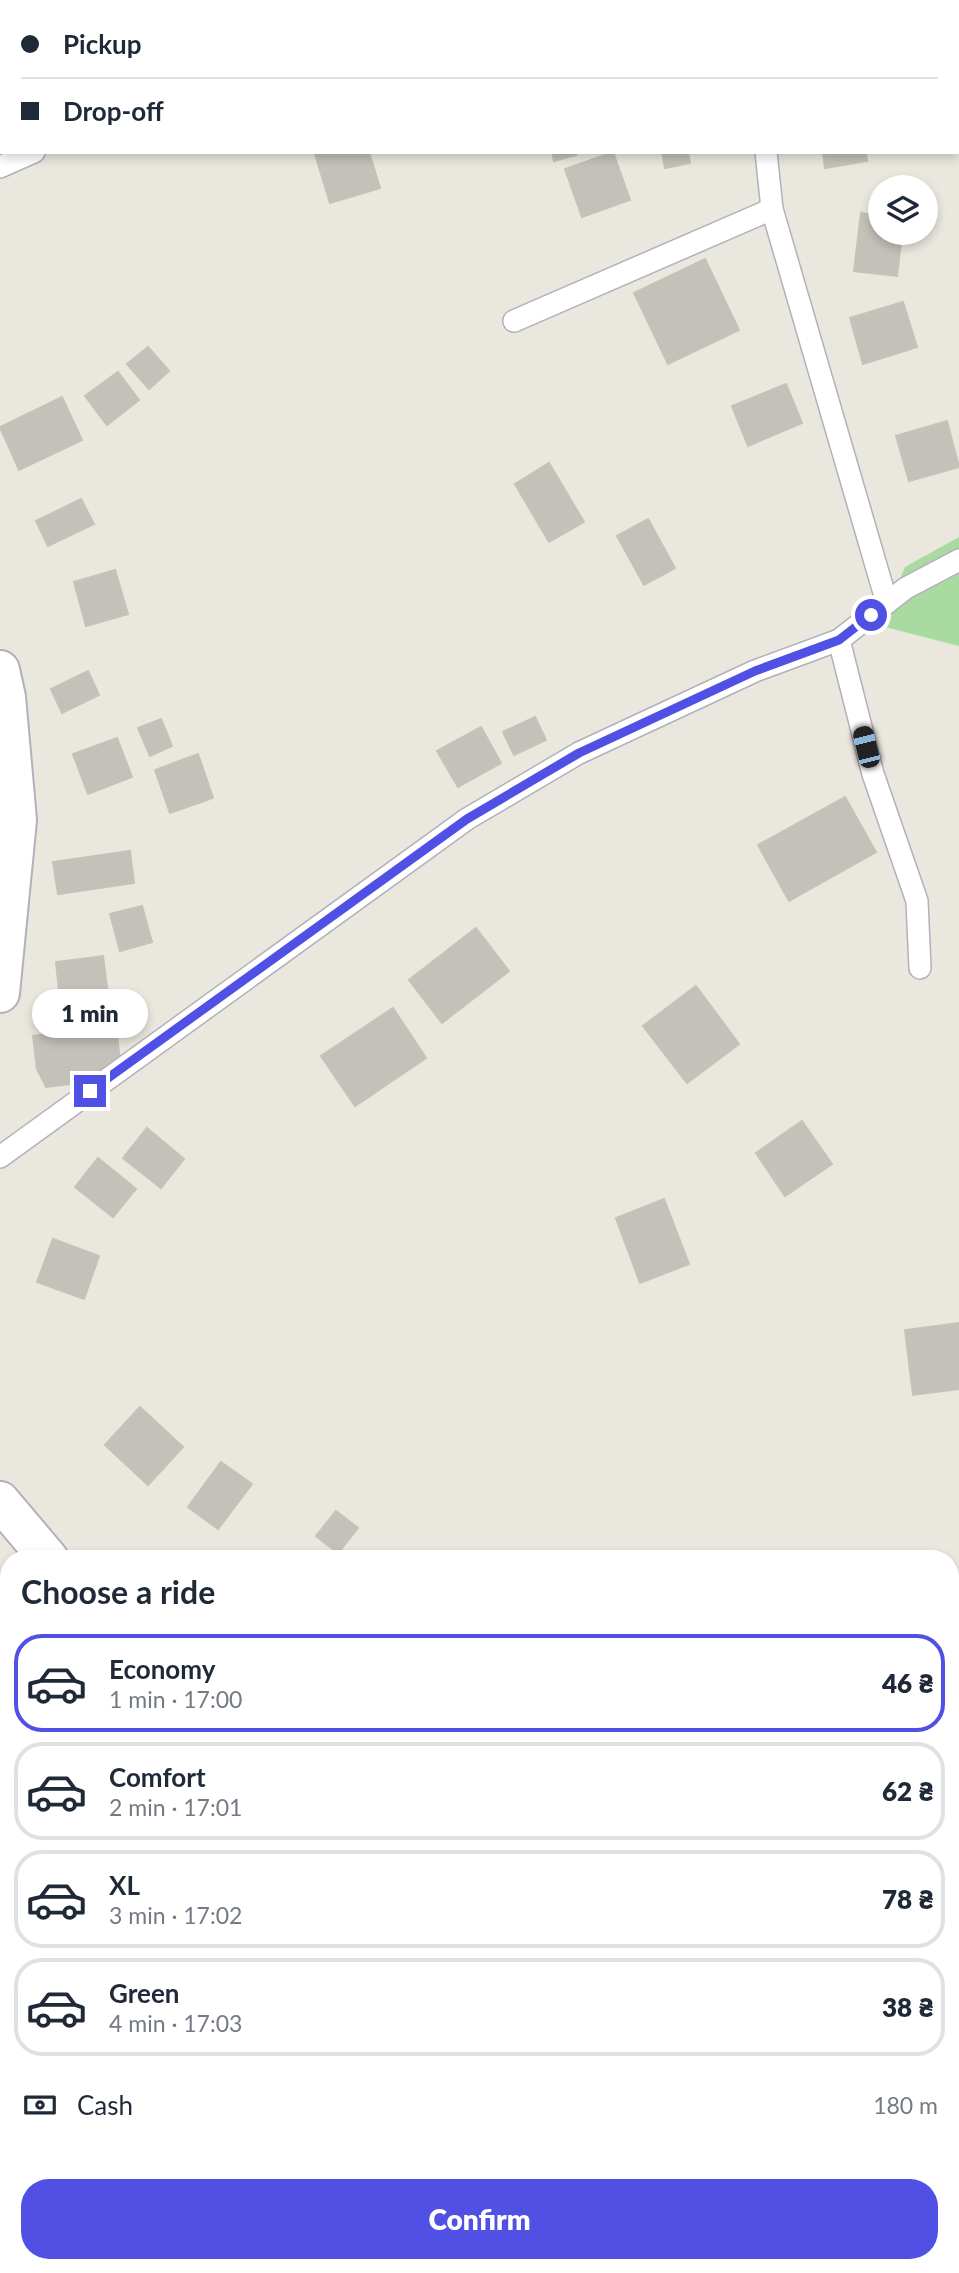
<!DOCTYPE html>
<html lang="en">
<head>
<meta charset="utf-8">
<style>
  body { margin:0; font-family:Lato,sans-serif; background:#f2f2f3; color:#1f2937; height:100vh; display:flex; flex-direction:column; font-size:26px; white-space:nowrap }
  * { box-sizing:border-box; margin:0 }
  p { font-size:23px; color:#747a83 }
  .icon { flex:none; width:38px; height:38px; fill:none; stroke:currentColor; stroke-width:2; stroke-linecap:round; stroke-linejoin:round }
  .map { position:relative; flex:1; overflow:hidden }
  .sheet { position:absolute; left:0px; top:1550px; width:959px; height:723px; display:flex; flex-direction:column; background:#fff; border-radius:28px 28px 0 0; box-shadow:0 4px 10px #0003 }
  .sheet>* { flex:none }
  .guide { position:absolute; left:0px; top:0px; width:959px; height:154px; box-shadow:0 4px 10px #0003; display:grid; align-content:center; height:154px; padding:0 21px; background:#fff }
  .tools { position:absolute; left:868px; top:175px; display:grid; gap:14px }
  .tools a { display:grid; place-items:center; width:70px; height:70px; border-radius:50%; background:#fff; box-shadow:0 4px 10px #0003; font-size:35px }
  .end { position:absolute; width:32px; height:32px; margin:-16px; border:9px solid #5150e5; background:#fff; box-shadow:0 0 0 4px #fff }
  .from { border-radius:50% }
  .bubble { position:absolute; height:49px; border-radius:24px; background:#fff; box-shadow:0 4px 10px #0003; font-size:23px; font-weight:800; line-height:49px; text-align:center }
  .car { position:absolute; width:21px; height:42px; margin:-21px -10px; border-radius:9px; box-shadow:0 0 5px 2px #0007; background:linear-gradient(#222 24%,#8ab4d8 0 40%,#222 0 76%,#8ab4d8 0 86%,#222 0) }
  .guide b { display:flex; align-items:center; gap:24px; height:66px; font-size:26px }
  .guide b+b { border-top:2px solid #e0e1e3 }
  .guide i { width:18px; height:18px; background:#1f2937 }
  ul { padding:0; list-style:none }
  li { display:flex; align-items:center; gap:21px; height:98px; margin:0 14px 10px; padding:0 7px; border:4px solid #e0e1e3; border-radius:28px }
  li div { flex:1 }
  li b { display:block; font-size:26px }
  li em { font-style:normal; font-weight:800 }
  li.selected { border-color:#5150e5 }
  li>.icon { width:63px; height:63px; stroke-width:1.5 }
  h2 { padding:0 21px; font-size:32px; line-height:84px }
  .pay { display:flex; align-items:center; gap:18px; height:77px; padding:0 21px; font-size:26px }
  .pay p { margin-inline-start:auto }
  .cta { display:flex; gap:14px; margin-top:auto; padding:14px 21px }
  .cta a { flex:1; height:80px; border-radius:28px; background:#5150e5; color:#fff; font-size:28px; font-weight:800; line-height:80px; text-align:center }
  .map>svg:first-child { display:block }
  .green { fill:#a9dba0 }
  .building { fill:#c3c1b9; stroke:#c5c3b7; stroke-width:2 }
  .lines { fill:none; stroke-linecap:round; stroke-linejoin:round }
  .lane-casing { stroke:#b1b1bc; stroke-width:24 }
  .street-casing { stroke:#b1b1bc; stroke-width:42 }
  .secondary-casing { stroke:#b1b1bc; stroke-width:42 }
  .lane { stroke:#fff; stroke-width:21 }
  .street { stroke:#fff; stroke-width:38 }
  .secondary { stroke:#fff; stroke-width:38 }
  .route { stroke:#5150e5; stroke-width:9 }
</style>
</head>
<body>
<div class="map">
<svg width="959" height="2273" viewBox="0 0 959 2273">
  <rect width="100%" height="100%" fill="#eae7de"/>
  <polygon class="green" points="959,537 959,646 881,626 905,567"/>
  <g class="building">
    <polygon points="188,0 236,0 237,2 188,2"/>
    <polygon points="2,38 2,85 0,86 0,39"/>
    <polygon points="322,152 369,152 380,188 330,203 315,154"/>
    <polygon points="552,152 576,152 576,155 554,161"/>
    <polygon points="613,152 630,200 582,217 565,169"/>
    <polygon points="662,152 688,152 690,163 665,168"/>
    <polygon points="823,152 866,152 867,161 825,168"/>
    <polygon points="861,213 880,216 880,233 902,233 897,276 854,271"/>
    <polygon points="705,259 739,330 668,364 634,293"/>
    <polygon points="903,302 917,347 863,364 850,318"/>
    <polygon points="148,347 169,371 149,389 127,364"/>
    <polygon points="118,372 139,400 107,425 85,396"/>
    <polygon points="786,384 802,423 748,446 732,406"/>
    <polygon points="62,397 82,440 19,470 0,427"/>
    <polygon points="947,421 959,467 909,481 896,436"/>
    <polygon points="549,463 584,522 549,542 515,484"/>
    <polygon points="81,499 94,524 48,546 36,521"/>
    <polygon points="648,519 675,568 644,585 617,536"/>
    <polygon points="115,570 128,614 86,626 74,582"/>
    <polygon points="88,671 99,695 62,713 51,689"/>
    <polygon points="535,717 546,740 514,755 503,732"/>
    <polygon points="161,719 172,746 150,756 138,728"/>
    <polygon points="481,727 501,763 458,787 437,751"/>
    <polygon points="117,738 132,777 88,794 73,754"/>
    <polygon points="198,754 213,798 170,813 155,770"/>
    <polygon points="845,797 876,852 789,901 758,845"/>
    <polygon points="130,851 134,883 58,894 53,862"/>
    <polygon points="142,906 152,942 120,951 110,914"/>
    <polygon points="476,928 509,971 442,1023 409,980"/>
    <polygon points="103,956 108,995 60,1001 56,962"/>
    <polygon points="696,986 739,1044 687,1083 643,1026"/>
    <polygon points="393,1008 426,1058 355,1106 321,1056"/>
    <polygon points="116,1027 120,1060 106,1071 71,1084 46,1087 37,1069 33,1036"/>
    <polygon points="802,1121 832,1164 785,1196 756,1153"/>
    <polygon points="147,1128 184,1159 161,1188 123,1158"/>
    <polygon points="98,1158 136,1189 113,1217 75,1187"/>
    <polygon points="664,1199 689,1264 640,1283 616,1218"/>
    <polygon points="53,1239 99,1256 84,1299 37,1282"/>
    <polygon points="959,1323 959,1389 913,1395 905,1330"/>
    <polygon points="140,1407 183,1447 148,1485 105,1445"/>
    <polygon points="221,1462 252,1484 218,1529 188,1507"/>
    <polygon points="336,1511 358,1528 338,1553 316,1536"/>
    <polygon points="9,1673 9,1719 0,1708 0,1679"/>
    <polygon points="2,1802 9,1811 9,1847 4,1851 0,1846"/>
    <polygon points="0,2232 9,2243 9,2264 18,2264 7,2273 0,2273"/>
    <polygon points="162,2264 188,2264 195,2273 151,2273"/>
    <polygon points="453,2264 492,2264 498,2272 459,2273"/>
  </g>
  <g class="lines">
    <defs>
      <g id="lane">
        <polyline points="701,0 701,2"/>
        <polyline points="957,28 959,28"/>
        <polyline points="766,152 772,209 887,603"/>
        <polyline points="0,167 34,152"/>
        <polyline points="514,321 772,209"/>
        <polyline points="839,640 873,774 917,901 920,968"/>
        <polyline points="0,1157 467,819 579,753 755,671 839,640 906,588 959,560"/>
      </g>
      <g id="street">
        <polyline points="0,1772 9,1766"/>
        <polyline points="291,2273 303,2264"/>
      </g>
      <g id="secondary">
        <polyline points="0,670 6,697 17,820 0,993"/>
        <polyline points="0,1501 49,1559"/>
        <polyline points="822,2264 832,2273"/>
      </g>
    </defs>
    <use href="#lane" class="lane-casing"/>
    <use href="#street" class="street-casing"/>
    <use href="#secondary" class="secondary-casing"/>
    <use href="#lane" class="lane"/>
    <use href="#street" class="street"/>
    <use href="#secondary" class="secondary"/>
  </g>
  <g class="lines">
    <polyline class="route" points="90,1091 467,819 579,753 755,671 839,640 871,615"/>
  </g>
</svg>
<div class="tools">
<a><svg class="icon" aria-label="layers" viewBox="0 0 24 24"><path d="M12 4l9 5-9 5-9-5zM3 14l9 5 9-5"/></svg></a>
</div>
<i class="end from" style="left:871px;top:615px"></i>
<i class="end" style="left:90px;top:1091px"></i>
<div class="bubble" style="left:32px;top:989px;width:116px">1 min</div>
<i class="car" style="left:866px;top:747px;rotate:346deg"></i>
<div class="guide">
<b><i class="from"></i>Pickup</b>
<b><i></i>Drop-off</b>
</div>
<section class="sheet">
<h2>Choose a ride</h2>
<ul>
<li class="selected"><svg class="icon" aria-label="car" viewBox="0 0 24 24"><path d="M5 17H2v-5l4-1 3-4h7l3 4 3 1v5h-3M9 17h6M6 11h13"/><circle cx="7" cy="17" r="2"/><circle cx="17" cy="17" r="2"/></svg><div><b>Economy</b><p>1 min · 17:00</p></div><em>46 ₴</em></li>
<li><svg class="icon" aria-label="car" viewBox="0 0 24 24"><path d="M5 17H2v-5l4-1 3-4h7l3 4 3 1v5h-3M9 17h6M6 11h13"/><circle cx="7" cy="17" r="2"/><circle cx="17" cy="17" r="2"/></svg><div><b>Comfort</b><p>2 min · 17:01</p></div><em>62 ₴</em></li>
<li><svg class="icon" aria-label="car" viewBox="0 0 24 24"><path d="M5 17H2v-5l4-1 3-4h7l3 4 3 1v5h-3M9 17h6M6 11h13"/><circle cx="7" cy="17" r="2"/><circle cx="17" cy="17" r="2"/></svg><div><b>XL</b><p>3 min · 17:02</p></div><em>78 ₴</em></li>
<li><svg class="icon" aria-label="car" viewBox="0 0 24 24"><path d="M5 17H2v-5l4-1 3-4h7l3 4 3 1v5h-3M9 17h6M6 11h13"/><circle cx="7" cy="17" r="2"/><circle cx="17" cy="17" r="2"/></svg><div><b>Green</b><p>4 min · 17:03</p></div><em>38 ₴</em></li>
</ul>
<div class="pay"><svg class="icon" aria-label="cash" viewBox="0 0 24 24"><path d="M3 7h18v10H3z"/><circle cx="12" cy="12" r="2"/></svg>Cash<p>180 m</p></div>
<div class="cta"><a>Confirm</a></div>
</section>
</div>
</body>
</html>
